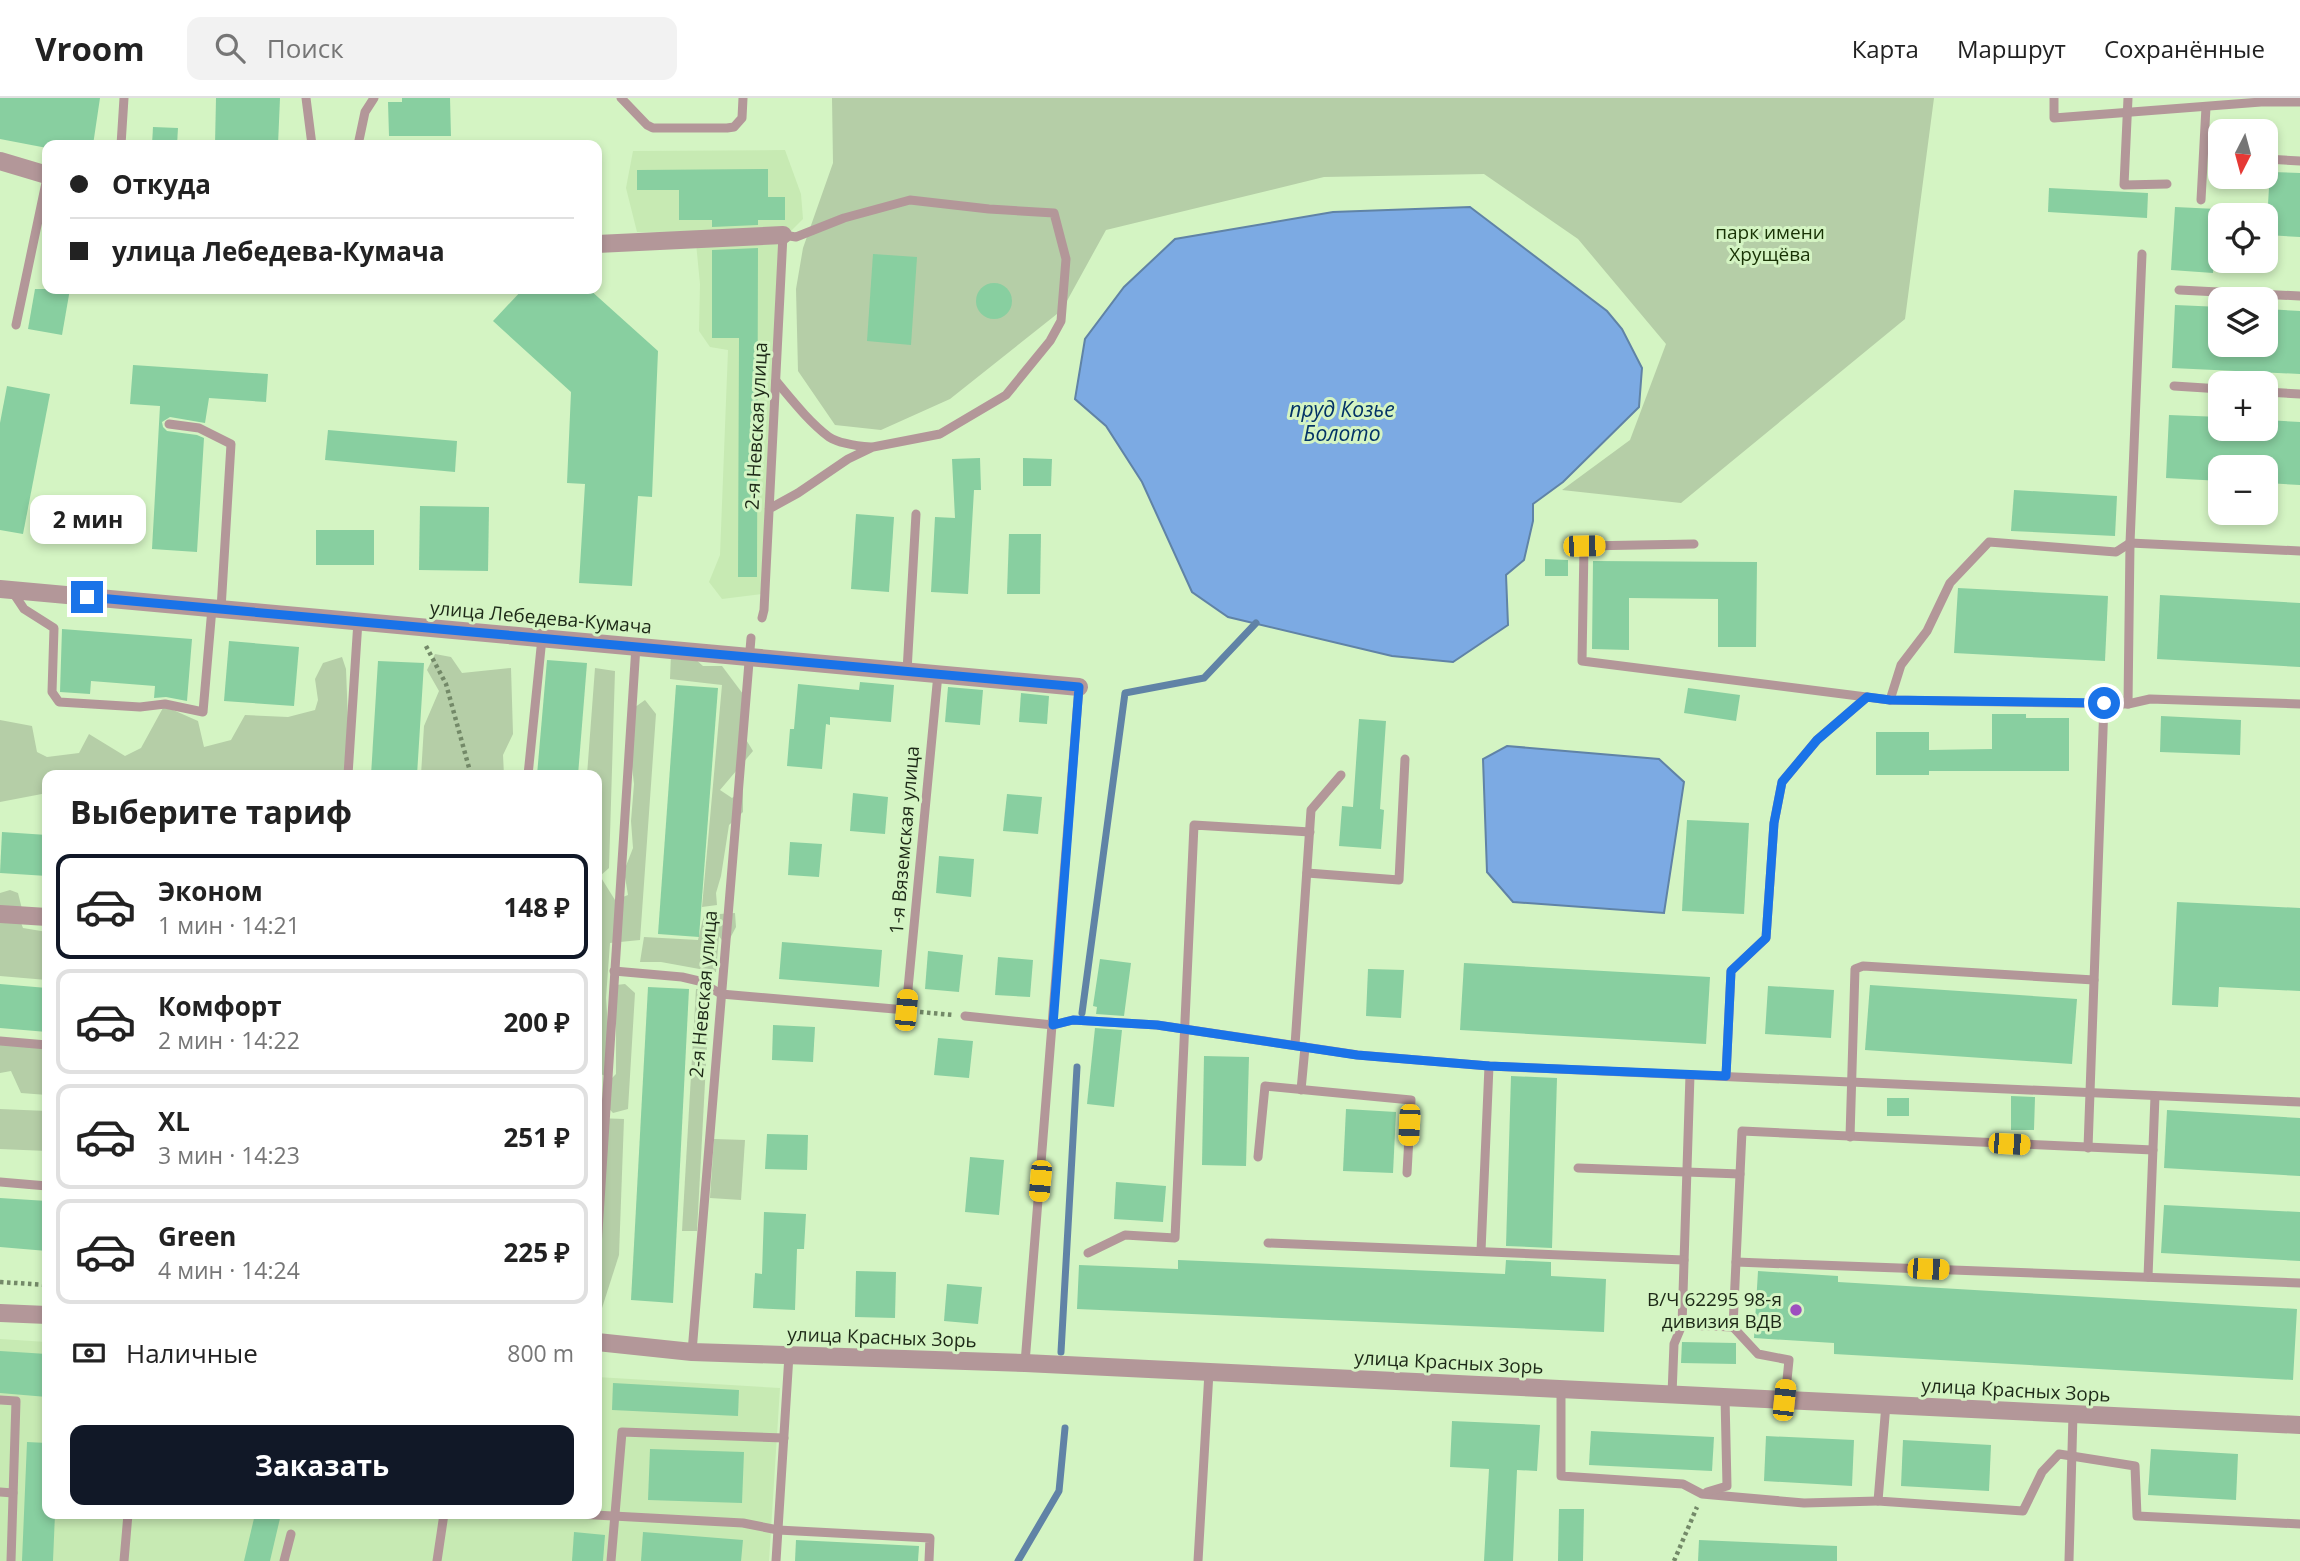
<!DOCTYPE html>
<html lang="ru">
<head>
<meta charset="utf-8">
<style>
  body { margin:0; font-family:"Open Sans",sans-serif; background:#f2f2f2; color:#222; height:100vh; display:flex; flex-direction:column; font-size:26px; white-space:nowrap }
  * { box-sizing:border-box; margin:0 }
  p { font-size:23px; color:#767676 }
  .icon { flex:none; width:38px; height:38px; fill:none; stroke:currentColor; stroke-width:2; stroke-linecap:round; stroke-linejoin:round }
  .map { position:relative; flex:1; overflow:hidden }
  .sheet { position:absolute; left:42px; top:672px; width:560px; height:749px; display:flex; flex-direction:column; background:#fff; border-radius:14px; box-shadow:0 4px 10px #0003 }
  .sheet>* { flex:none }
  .guide { position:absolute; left:42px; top:42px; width:560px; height:154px; border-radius:14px; box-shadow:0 4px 10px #0003; display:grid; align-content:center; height:154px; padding:0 28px; background:#fff }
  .needle { width:46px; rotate:186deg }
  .tools { position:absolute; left:2208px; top:21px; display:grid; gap:14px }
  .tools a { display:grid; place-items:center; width:70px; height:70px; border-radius:14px; background:#fff; box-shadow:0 4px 10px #0003; font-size:35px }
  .end { position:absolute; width:32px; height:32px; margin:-16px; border:9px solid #1a73e8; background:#fff; box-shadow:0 0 0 4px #fff }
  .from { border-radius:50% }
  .bubble { position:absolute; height:49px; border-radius:14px; background:#fff; box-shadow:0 4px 10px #0003; font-size:23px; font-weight:700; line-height:49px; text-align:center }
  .car { position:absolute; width:21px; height:42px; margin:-21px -10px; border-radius:9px; box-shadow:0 0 5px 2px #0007; background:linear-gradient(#f5c518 24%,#345 0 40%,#f5c518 0 76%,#345 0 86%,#f5c518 0) }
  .guide b { display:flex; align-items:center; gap:24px; height:66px; font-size:26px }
  .guide b+b { border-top:2px solid #e0e0e0 }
  .guide i { width:18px; height:18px; background:#222 }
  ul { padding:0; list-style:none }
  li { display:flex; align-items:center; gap:21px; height:105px; margin:0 14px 10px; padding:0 14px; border:4px solid #e0e0e0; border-radius:14px }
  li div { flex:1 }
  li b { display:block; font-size:26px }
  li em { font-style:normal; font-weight:700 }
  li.current { border-color:#111827 }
  li>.icon { width:63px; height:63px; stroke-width:1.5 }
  h2 { padding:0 28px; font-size:32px; line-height:84px }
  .pay { display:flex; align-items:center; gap:18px; height:77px; padding:0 28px; font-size:26px }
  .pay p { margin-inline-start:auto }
  .primary-button { display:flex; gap:14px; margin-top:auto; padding:14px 28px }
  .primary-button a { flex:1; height:80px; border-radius:14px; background:#111827; color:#fff; font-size:28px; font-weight:700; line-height:80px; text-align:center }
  header { display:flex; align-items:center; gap:42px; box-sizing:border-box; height:98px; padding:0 35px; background:#fff; border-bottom:2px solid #e0e0e0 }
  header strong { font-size:33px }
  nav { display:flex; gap:38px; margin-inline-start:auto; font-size:24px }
  .search { width:490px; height:63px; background:#f2f2f2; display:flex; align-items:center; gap:18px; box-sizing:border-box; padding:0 24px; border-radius:14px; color:#767676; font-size:26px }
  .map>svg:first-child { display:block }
  .built { fill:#c7eab3 }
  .green { fill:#b5cea7 }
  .water { fill:#7caae3; stroke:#6083a6; stroke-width:2 }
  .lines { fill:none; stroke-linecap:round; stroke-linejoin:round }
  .stream { stroke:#6083a6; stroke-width:7 }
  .building { fill:#88cfa0 }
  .path { stroke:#738968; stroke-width:4.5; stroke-dasharray:3.5 3.5; stroke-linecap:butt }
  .service { stroke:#b39799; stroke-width:9 }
  .minor { stroke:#b39799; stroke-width:18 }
  .route { stroke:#1a73e8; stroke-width:9 }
  .poi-dot { fill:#9e4fbf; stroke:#d4f4c3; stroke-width:2.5 }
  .labels { text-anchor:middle; stroke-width:6; stroke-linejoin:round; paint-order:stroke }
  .park-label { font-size:19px; fill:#183204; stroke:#d4f4c3 }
  .street-label { font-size:19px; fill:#1d2917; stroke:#d4f4c3 }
  .poi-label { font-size:19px; fill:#1d2917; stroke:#d4f4c3; text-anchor:end }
  .water-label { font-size:21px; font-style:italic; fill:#033366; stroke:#d4f4c3 }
</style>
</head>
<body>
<header>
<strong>Vroom</strong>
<div class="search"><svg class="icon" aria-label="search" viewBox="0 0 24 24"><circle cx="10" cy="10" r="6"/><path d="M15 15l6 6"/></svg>Поиск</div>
<nav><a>Карта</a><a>Маршрут</a><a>Сохранённые</a></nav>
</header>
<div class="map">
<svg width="2300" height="1463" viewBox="0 0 2300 1463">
  <rect width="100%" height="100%" fill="#d4f4c3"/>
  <g class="built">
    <polygon points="785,52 801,96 803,121 791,133 637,134 626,90 633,53"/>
    <polygon points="779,141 762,496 722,501 709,484 720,457 728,252 710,249 699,233 700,186 696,145"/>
    <polygon points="0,1241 47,1244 47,1416 597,1416 597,1279 780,1290 769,1463 0,1463"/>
  </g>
  <g class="green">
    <polygon points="832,0 1934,0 1905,221 1681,405 1562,392 1630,342 1666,246 1578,141 1484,76 1324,79 1106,132 1062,212 950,301 881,332 835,327 798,273 796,191 803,150 833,65"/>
    <polygon points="435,556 451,559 462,575 511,570 513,636 503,657 504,677 421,677 424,628 439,593 427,572"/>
    <polygon points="671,556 695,561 703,568 722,568 743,596 745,640 753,653 720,692 732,700 743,692 743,714 729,727 721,778 716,795 717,807 702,809 722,587 670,581"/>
    <polygon points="342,559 346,571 349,649 346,677 47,677 47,695 0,704 0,622 32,628 37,654 47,659 79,655 89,636 125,658 141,650 164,608 198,623 204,649 231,642 245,617 288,619 315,612 318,602 315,581 323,565"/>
    <polygon points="595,570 615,573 609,770 600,778 615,802 628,797 624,773 633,750 631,723 634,686 628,633 631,612 645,602 656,616 640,842 610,845 606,900 610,960 605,978 597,974 597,677 587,677"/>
    <polygon points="10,792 18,795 23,815 18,817 23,830 47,834 47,882 0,878 0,795"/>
    <polygon points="735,815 736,829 726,848 719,838 716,874 661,864 640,864 644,839 698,842 704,817"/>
    <polygon points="625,886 635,895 628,1011 613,1015 602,1003 607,985 616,976 616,887"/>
    <polygon points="696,891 710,892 697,1133 682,1133"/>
    <polygon points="0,946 47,950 47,997 21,995 11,973 0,975"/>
    <polygon points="0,1011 47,1013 47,1053 0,1051"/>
    <polygon points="597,1020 624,1021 619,1157 602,1210 597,1215"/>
    <polygon points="714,1041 745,1042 741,1102 710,1100"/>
  </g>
  <g class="water">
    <polygon points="1470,109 1607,213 1622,231 1642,270 1639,309 1563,384 1533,406 1533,423 1524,462 1506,477 1508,527 1453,564 1392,558 1228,519 1192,494 1142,384 1106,328 1075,301 1085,241 1124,189 1175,141 1333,114"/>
    <polygon points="1507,648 1659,661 1684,684 1664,815 1513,804 1487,774 1483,661"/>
  </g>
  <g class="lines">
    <g class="stream">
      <polyline points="1082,915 1125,595 1204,580 1256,525"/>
      <polyline points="1061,1254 1077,969"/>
      <polyline points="1018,1463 1059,1393 1065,1330"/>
    </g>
  </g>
  <g class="building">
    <polygon points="0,0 100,0 93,47 47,47 47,50 0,41"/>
    <polygon points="216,0 280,0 278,47 215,47"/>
    <polygon points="402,0 450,0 451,38 389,38 388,4 402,4"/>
    <polygon points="153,29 178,30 177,47 152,47"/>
    <polygon points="768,71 768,99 785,99 785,122 758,122 758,127 712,129 712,122 679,122 679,92 637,92 637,72"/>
    <polygon points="2270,74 2300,75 2300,139 2266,137"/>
    <polygon points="2049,90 2148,95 2147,120 2048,114"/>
    <polygon points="2175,109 2217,111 2213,175 2171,172"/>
    <polygon points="758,150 757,479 738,479 739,240 712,240 712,152"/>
    <polygon points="873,156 917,159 911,247 867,243"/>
    <circle cx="994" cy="203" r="18"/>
    <polygon points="35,191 70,191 62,237 28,231"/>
    <polygon points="523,191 589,191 658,253 652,399 638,398 632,488 579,485 585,386 567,385 571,294 493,223"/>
    <polygon points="2175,207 2221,209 2221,247 2266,247 2266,211 2300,213 2300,276 2172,270"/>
    <polygon points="133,267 268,276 266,304 209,300 205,325 170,319 162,324 163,329 167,333 197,337 204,340 197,454 152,451 160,308 130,306"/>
    <polygon points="7,288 50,296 23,436 0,432 0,325"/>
    <polygon points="2169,317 2221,319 2221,331 2266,331 2266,322 2300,324 2300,387 2266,385 2266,369 2221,369 2221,383 2166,380"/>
    <polygon points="328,332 457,343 455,374 325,362"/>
    <polygon points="980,360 981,392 974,392 968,496 931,494 935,419 955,420 952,361"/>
    <polygon points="1023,360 1052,361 1051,388 1023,388"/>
    <polygon points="2014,392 2117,398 2115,438 2011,433"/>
    <polygon points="420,408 489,409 488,473 419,472"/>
    <polygon points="856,416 894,419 889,494 851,491"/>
    <rect x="316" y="432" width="58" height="35"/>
    <polygon points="1009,436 1041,436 1040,496 1007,496"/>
    <polygon points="1545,461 1568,462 1568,478 1545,478"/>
    <polygon points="1593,463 1757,464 1756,549 1718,549 1718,501 1629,500 1629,552 1592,551"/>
    <polygon points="1958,490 2108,498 2105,563 1954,555"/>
    <polygon points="2160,497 2300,505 2300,569 2157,561"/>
    <polygon points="62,531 192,541 187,603 166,599 154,600 155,588 91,583 90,596 60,594"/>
    <polygon points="229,543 299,549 294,608 224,603"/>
    <polygon points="547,562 587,565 578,677 537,677"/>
    <polygon points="378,563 424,565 417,677 371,677"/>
    <polygon points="860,584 894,587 891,624 830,619 830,627 826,626 822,671 787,668 790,631 794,631 798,586 859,592"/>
    <polygon points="676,587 718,590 699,839 658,836"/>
    <polygon points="948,589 983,592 980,627 945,624"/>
    <polygon points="1688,590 1740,597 1736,623 1684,615"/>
    <polygon points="1021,595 1049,598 1047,626 1019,624"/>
    <polygon points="1992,616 2026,616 2026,620 2069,620 2069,673 1929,673 1929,677 1876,677 1876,634 1929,634 1929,652 1992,651"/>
    <polygon points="2161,618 2241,622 2240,657 2160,654"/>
    <polygon points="1359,621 1386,623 1380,711 1384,712 1381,751 1339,748 1342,708 1353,709"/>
    <polygon points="853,695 888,699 885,736 850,733"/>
    <polygon points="1007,696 1042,699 1038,736 1003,733"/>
    <polygon points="1687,722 1749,725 1744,816 1682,813"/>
    <polygon points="2,734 47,737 47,778 0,775"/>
    <polygon points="790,744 822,746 819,779 788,777"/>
    <polygon points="939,758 974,761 971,799 936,795"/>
    <polygon points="2177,804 2300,810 2300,893 2219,889 2218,909 2172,907"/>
    <polygon points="782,844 882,852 879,889 779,881"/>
    <polygon points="928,853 963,857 959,894 925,891"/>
    <polygon points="998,859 1033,862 1030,899 995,897"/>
    <polygon points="1100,861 1131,865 1124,918 1096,916 1097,909 1093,908"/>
    <polygon points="1464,865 1710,879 1706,946 1460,932"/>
    <polygon points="1368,871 1404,872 1401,920 1366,918"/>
    <polygon points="0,886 47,890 47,934 0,930"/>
    <polygon points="1870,887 2077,901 2072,966 1865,952"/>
    <polygon points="1768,888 1834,892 1831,940 1765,936"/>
    <polygon points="648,889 689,891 673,1205 631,1202"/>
    <polygon points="773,927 815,929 813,964 772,962"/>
    <polygon points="1095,930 1122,932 1114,1009 1087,1006"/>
    <polygon points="938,940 973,943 969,980 934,977"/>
    <polygon points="1204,958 1249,959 1246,1068 1202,1067"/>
    <polygon points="1511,978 1557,980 1552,1150 1506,1148"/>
    <polygon points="2011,998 2035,999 2034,1032 2011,1032"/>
    <rect x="1887" y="1000" width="22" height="18"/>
    <polygon points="1346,1011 1396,1014 1393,1075 1343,1073"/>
    <polygon points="2167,1012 2300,1020 2300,1078 2164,1070"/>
    <polygon points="767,1036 808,1037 807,1072 765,1071"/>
    <polygon points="970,1059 1004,1062 999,1117 965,1114"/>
    <polygon points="1116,1084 1166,1088 1163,1124 1114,1121"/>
    <polygon points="0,1100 47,1103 47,1153 0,1149"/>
    <polygon points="2164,1107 2300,1114 2300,1163 2161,1155"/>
    <polygon points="764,1114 806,1116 804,1151 797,1151 795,1212 753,1210 755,1175 762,1176"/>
    <polygon points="1178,1162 1505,1176 1506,1162 1551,1164 1551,1178 1606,1181 1604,1234 1077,1211 1079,1167 1178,1171"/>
    <polygon points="856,1173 896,1174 895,1220 855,1219"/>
    <polygon points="1758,1173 1838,1178 1838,1184 2297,1211 2293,1282 1834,1256 1834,1245 1754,1240"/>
    <polygon points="947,1186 982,1189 978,1226 944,1223"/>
    <polygon points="1682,1244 1736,1245 1736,1266 1681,1265"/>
    <polygon points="0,1253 47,1256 47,1299 0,1295"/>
    <polygon points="613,1285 739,1292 738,1318 612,1312"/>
    <polygon points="1452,1323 1540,1327 1537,1373 1517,1372 1513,1463 1484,1463 1489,1371 1450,1369"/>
    <polygon points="1591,1333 1714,1339 1712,1373 1589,1367"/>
    <polygon points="1766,1338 1854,1342 1852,1388 1764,1383"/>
    <polygon points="1903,1342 1991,1347 1989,1393 1901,1388"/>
    <polygon points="27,1344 47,1345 47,1416 55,1416 53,1463 22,1463"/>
    <polygon points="650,1351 744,1354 742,1405 648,1402"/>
    <polygon points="2151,1351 2238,1356 2236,1402 2148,1397"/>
    <polygon points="1559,1411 1584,1411 1583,1463 1558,1463"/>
    <polygon points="255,1416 281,1416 270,1463 244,1463"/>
    <polygon points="574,1434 605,1437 603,1463 572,1463"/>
    <polygon points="643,1434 743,1442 741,1463 641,1463"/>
    <polygon points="796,1442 919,1448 918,1463 795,1463"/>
    <polygon points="1699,1442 1837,1448 1837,1463 1698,1463"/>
  </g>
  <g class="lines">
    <g class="path">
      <polyline points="426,548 446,586 471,677"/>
      <polyline points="920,914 953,917"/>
      <polyline points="0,1184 47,1187"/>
      <polyline points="1674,1463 1697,1409"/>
    </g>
    <g class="service">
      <polyline points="306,0 312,47"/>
      <polyline points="621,0 647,27 653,30 727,30 734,29 742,20 743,0"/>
      <polyline points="2054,0 2054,20 2261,4 2300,4"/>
      <polyline points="2128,0 2124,87 2167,86"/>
      <polyline points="121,47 124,0"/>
      <polyline points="358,47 365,14 374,0"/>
      <polyline points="2266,61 2300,63"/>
      <polyline points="2201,102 2206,9"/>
      <polyline points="2179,192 2300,198"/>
      <polyline points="16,227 47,80"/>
      <path d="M776,283c16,19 33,41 53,56 11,7 29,9 42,10"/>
      <polyline points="2174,288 2221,291"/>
      <polyline points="2266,294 2300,296"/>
      <polyline points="169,326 199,330 231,346 221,511"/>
      <polyline points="1694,446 1584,448 1582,563 1890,602"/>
      <polyline points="2300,453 2130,445 2116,454 1989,444 1950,485 1927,533 1901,567 1890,602 2128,606 2150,601 2300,606"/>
      <polyline points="12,493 24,511 54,530 52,594 59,604 140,609 165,606 203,614 212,510"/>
      <polyline points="762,520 764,512 783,137 796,139 844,120 910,102 989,111 1054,115 1066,161 1061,223 1050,243 1006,297 940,336 873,349 848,361 798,395 769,411"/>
      <polyline points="907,573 916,416"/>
      <polyline points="2128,606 2130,445 2142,156"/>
      <polyline points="348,677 358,523"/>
      <polyline points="528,677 542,540"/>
      <polyline points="1307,775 1399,782 1405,661"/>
      <polyline points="614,873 682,879 699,883 721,896 906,912 938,576"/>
      <polyline points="965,918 1053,927 1073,922 1157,927 1358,957 1489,968 2300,1004"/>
      <polyline points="0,943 47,947"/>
      <polyline points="1295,947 1311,712 1341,677"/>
      <polyline points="1690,977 1682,1227 1733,1229 1742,1033 2153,1052"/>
      <polyline points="1726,978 1731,873 1766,840 1774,725 1782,684 1817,642 1867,599"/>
      <polyline points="1301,992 1305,949"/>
      <polyline points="1850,1039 1855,871 1863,868 2094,882"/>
      <polyline points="2088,1050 2104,605"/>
      <polyline points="1258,1059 1265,988 1411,1002 1407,1075"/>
      <polyline points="1578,1070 1740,1076"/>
      <polyline points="0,1084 47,1088"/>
      <polyline points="1268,1145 1684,1162"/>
      <polyline points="597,1149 636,548"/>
      <polyline points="1481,1153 1489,968"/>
      <polyline points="1088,1155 1125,1137 1175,1140 1194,727 1310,734"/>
      <polyline points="1736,1164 2300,1185"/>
      <polyline points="2148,1179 2155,998"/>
      <polyline points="1733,1229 1758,1256 1789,1262 1785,1302"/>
      <polyline points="692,1254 751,540"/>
      <polyline points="1025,1265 1079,589"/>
      <polyline points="1561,1291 1561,1378 1683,1386 1702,1396 1804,1405 1878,1403"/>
      <polyline points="1672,1296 1674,1246 1682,1227"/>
      <polyline points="0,1302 16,1303 11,1463"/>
      <polyline points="1886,1306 1878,1403 2023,1413 2042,1374 2059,1356 2135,1368 2137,1418 2300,1426"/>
      <polyline points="0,1394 13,1395"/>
      <polyline points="1707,1394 1727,1388 1725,1299"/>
      <polyline points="576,1416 743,1425 778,1432 930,1440 929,1463"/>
      <polyline points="124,1463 128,1416"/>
      <polyline points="284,1463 291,1436"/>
      <polyline points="437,1463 444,1416"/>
      <polyline points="611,1463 622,1334 784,1340"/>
      <polyline points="776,1463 789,1257"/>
      <polyline points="1198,1463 1209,1274"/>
      <polyline points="2069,1463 2073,1316"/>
    </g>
    <g class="minor">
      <polyline points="0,63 47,77"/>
      <polyline points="597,146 783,137"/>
      <polyline points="0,491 1079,589"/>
      <polyline points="0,816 47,819"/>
      <polyline points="0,1215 47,1217"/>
      <polyline points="597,1244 692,1254 1025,1265 2300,1327"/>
    </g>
  </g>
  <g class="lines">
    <polyline class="route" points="87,499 1079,589 1053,927 1073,922 1157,927 1357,957 1489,968 1726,978 1731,873 1766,840 1774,725 1782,684 1817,642 1867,599 1890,602 2104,605"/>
  </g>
  <circle class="poi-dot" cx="1796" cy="1212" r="7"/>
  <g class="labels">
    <g class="park-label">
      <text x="1770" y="141">парк имени<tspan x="1770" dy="22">Хрущёва</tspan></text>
    </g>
    <g class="street-label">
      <text transform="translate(756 328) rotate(-87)" y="7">2-я Невская улица</text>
      <text transform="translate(541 519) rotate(5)" y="7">улица Лебедева-Кумача</text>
      <text transform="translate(904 742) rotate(-85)" y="7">1-я Вяземская улица</text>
      <text transform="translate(703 896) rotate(-85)" y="7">2-я Невская улица</text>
      <text transform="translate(882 1239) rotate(2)" y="7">улица Красных Зорь</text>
      <text transform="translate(1449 1264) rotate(3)" y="7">улица Красных Зорь</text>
      <text transform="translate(2016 1292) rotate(3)" y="7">улица Красных Зорь</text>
    </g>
    <g class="poi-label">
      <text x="1782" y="1208">В/Ч 62295 98-я<tspan x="1782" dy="22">дивизия ВДВ</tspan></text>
    </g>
    <g class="water-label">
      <text x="1342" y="319">пруд Козье<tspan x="1342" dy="24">Болото</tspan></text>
    </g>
  </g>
</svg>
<div class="tools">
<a><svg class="needle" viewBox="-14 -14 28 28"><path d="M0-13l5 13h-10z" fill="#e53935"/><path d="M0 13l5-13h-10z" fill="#767676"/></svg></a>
<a><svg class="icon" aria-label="locate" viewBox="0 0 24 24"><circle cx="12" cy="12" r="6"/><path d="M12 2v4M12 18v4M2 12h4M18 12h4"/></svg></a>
<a><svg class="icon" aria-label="layers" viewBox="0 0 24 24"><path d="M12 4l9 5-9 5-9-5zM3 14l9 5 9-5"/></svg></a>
<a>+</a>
<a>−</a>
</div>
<i class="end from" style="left:2104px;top:605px"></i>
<i class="end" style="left:87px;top:499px"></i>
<div class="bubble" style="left:30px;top:397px;width:116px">2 мин</div>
<i class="car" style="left:1584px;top:448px;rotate:89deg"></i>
<i class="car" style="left:906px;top:912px;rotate:5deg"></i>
<i class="car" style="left:1409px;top:1027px;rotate:183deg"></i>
<i class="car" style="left:2009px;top:1046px;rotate:93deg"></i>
<i class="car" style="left:1040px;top:1083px;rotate:185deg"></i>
<i class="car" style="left:1928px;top:1171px;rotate:92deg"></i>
<i class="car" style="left:1784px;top:1302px;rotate:6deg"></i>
<div class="guide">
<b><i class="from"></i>Откуда</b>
<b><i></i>улица Лебедева-Кумача</b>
</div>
<section class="sheet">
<h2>Выберите тариф</h2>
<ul>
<li class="current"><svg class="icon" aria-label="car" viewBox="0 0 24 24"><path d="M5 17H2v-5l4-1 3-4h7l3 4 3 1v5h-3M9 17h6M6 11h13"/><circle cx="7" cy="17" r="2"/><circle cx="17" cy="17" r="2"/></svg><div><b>Эконом</b><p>1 мин · 14:21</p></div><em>148 ₽</em></li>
<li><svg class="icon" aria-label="car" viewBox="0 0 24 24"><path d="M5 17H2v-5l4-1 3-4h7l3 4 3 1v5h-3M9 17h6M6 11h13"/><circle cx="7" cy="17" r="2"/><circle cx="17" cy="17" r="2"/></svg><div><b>Комфорт</b><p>2 мин · 14:22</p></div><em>200 ₽</em></li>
<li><svg class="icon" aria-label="car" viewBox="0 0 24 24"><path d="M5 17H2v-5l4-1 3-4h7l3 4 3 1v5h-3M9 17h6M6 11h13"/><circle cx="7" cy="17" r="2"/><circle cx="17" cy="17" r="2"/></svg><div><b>XL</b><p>3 мин · 14:23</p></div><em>251 ₽</em></li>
<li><svg class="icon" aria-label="car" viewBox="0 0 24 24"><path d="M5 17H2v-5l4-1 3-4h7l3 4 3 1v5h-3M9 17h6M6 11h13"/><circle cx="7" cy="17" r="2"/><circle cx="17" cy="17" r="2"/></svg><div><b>Green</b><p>4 мин · 14:24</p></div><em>225 ₽</em></li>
</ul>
<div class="pay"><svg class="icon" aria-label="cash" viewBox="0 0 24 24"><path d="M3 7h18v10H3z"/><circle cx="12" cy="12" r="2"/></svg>Наличные<p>800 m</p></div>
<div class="primary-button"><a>Заказать</a></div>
</section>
</div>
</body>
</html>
